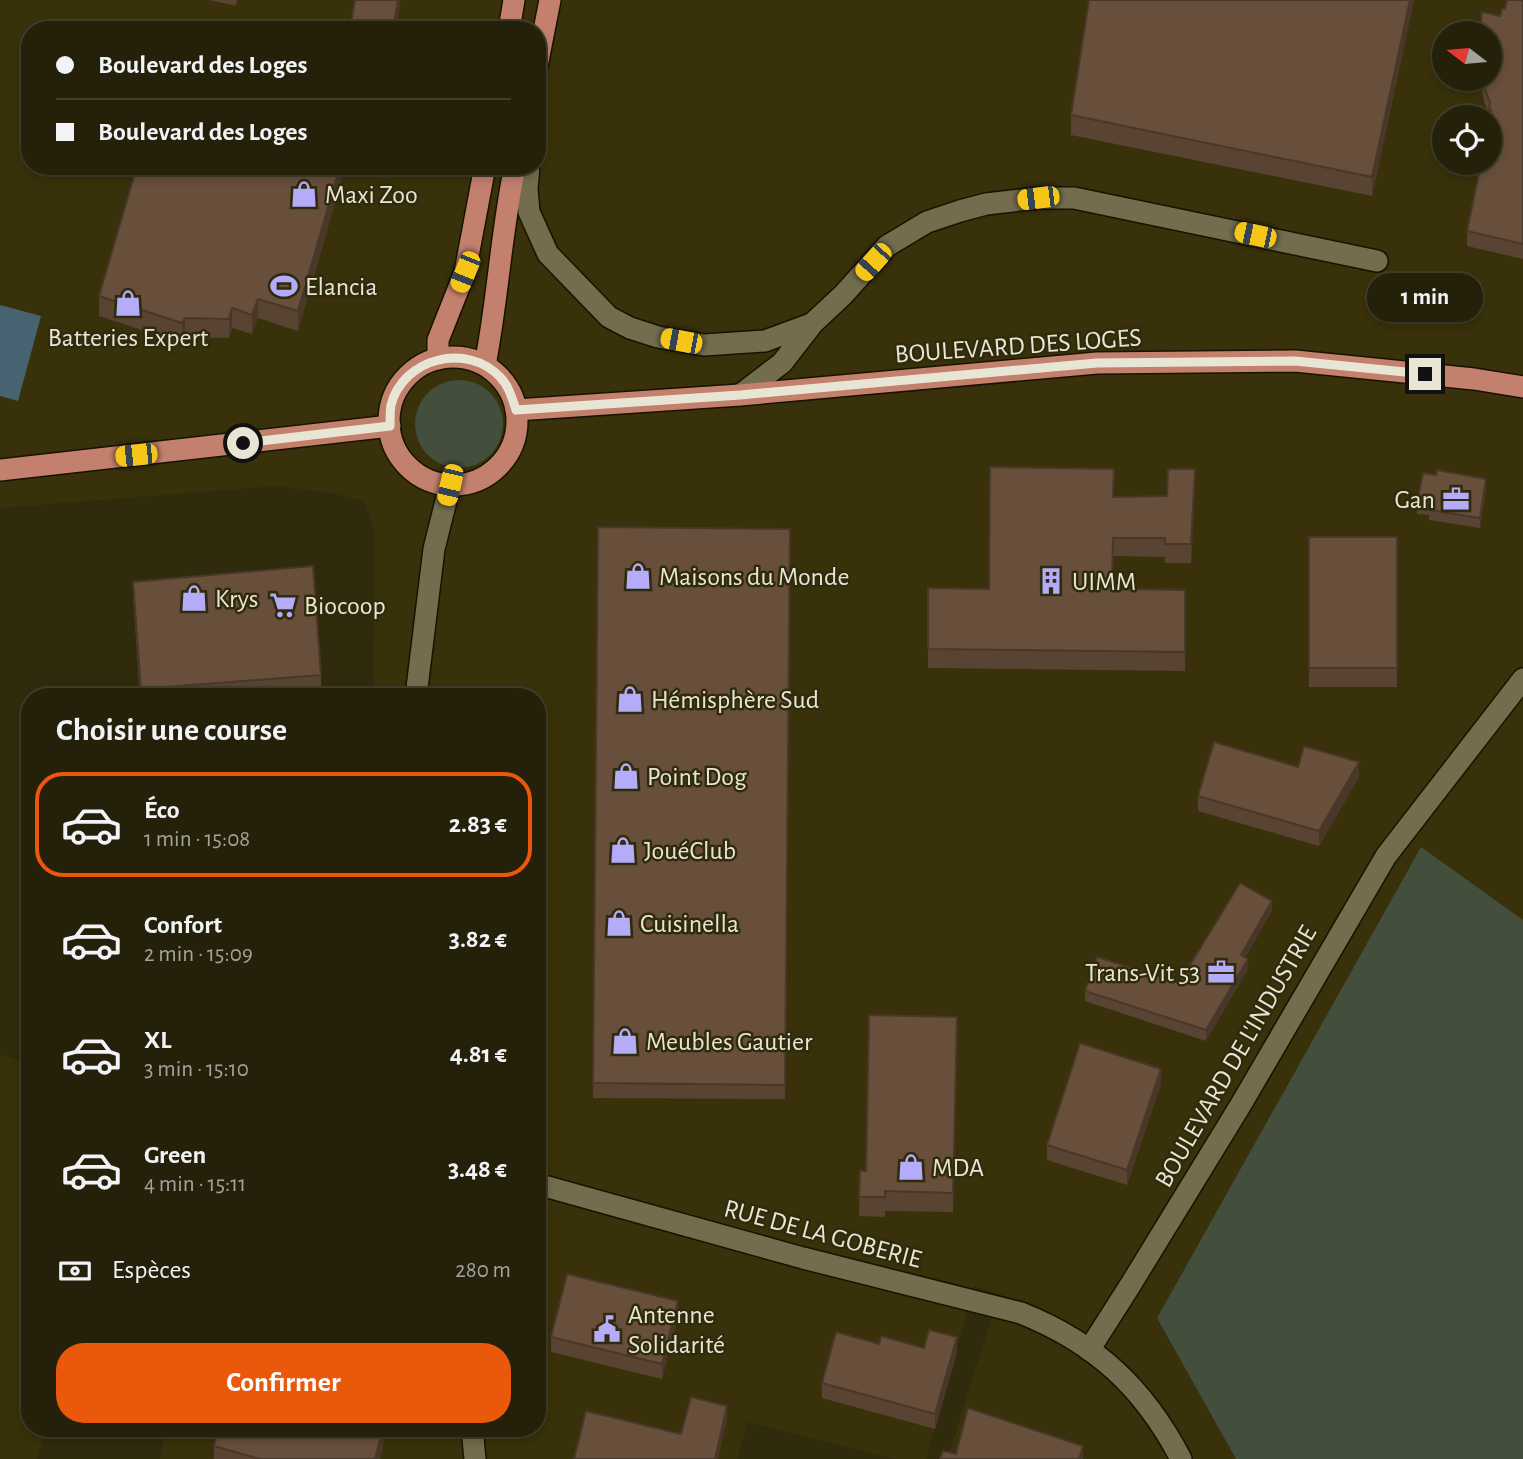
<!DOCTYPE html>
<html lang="fr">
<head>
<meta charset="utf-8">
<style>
  body { margin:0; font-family:"Alegreya Sans",sans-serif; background:#302d18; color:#f1f3f6; height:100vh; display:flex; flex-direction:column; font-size:26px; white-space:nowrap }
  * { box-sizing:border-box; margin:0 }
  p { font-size:23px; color:#a3a39c }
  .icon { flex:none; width:38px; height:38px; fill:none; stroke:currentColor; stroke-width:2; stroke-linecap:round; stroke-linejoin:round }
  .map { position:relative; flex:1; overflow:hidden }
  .sheet { position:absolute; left:21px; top:688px; width:525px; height:749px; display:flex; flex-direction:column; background:#24200a; border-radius:28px; box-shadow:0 4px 10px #0003,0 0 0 2px #413e2b }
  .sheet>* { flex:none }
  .banner { position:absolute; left:21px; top:21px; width:525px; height:154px; border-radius:28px; box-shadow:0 4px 10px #0003,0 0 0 2px #413e2b; display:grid; align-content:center; height:154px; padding:0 35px; background:#24200a }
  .needle { width:46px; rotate:286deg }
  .buttons { position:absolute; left:1432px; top:21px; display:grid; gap:14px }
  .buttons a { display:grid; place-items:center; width:70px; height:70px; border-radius:50%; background:#24200a; box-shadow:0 4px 10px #0003,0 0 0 2px #413e2b; font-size:35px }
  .end { position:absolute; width:32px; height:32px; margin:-16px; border:9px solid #e8e5d4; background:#111; box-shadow:0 0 0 4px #111 }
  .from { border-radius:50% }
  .bubble { position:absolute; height:49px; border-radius:24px; background:#24200a; box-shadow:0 4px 10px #0003,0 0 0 2px #413e2b; font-size:23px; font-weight:700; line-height:49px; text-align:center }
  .car { position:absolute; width:21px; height:42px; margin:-21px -10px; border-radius:9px; box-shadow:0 0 5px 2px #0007; background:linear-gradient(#f5c518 24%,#345 0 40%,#f5c518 0 76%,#345 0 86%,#f5c518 0) }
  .banner b { display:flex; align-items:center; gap:24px; height:66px; font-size:26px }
  .banner b+b { border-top:2px solid #413e2b }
  .banner i { width:18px; height:18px; background:#f1f3f6 }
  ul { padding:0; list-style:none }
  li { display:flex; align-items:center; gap:21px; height:105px; margin:0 14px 10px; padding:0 21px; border:4px solid transparent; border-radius:28px }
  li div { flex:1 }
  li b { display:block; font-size:26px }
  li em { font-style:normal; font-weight:700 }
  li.active { border-color:#ea580c }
  li>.icon { width:63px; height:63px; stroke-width:1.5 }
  h2 { padding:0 35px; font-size:32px; line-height:84px }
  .pay { display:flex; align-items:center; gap:18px; height:77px; padding:0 35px; font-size:26px }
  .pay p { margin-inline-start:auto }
  .cta { display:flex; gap:14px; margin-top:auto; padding:14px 35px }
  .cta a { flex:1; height:80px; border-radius:28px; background:#ea580c; color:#fff; font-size:28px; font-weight:700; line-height:80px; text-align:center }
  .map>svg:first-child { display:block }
  .built { fill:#38310a; fill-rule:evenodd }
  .green { fill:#434e3d }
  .water { fill:#476371 }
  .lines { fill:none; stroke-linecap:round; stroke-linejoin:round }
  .minor-casing { stroke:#181300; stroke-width:24 }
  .major-casing { stroke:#181300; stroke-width:24 }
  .minor { stroke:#736d4e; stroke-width:21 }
  .major { stroke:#c2806d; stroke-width:21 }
  .wall { fill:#594433 }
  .shaded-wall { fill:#493729 }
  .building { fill:#684f3b; stroke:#493729; stroke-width:2 }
  .route { stroke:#e8e5d4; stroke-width:9 }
  .labels { text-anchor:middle; stroke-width:5; stroke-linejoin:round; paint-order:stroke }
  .poi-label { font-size:26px; fill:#e8e5d4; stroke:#302b0d; text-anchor:start }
  .street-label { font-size:26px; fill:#e8e5d4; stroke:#302b0d }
</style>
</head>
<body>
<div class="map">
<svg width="1523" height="1459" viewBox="0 0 1523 1459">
  <rect width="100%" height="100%" fill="#302b0d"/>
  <g class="built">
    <path d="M0,0h1523v920l-102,-72 -264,470 79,141h-289l52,-165 -25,-8 -48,173h-31l-147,-37 -11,37h-577l6,-31h371v-732h-164l2,-164 -11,-31 -33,-8 -55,-7 -276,22zM30,30h507v136h-507zM1444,33h45v46h-45zM1444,117h45v46h-45z"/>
    <polygon points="0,1055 30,1064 30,1428 45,1428 37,1459 0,1459"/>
  </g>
  <g class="green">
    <circle cx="459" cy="424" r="44"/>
    <polygon points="1421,847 1523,920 1523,1459 1236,1459 1157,1318"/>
  </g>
  <polygon class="water" points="0,305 41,316 18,401 0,396"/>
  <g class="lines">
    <defs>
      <g id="minor">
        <polyline points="529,166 527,189 529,212 548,254 609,317 630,328 658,337 704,345 765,341 811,324"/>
        <polyline points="740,395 782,363 813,323 843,295 887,246 927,222 960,211 986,204 1038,198 1074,198 1377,261"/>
        <polyline points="416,696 434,549 450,485"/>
        <path d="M537,1184l266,74 218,55c75,30 123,75 160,146"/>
        <polyline points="1089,1350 1131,1284 1240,1106 1386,856 1523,679"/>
        <polyline points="472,1428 475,1459"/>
      </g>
      <g id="major">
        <polyline points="509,30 514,0"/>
        <polyline points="537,66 550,0"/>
        <circle cx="453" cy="421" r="64"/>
        <polyline points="438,359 438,340 465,272 485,166"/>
        <path d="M485,365c13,-66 16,-133 30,-199"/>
        <polyline points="516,410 740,395 1097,363 1295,361 1474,379 1523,387"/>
        <polyline points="0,470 390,426"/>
      </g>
    </defs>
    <use href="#minor" class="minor-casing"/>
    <use href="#major" class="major-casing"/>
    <use href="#minor" class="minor"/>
    <use href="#major" class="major"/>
  </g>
  <g class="wall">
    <polygon points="209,0 237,0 236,6"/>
    <polygon points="1414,0 1372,196 1071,135 1071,115"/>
    <polygon points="1523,0 1523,259 1467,246 1467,231 1489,163 1489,114 1484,102 1480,79 1489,79 1500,16 1505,9"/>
    <polygon points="342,166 342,179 298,331 258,318 252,334 232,328 229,338 185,337 182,343 99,316 99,296"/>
    <polygon points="1195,488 1191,563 1165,563 1165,557 1113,556 1112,589 1185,590 1185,671 928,668 928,588 989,589 1114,497 1167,496"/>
    <polygon points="1486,489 1480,528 1429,520 1429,515 1417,514 1417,503"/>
    <polygon points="598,527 790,529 785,1099 593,1098"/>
    <rect x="1309" y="537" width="88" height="150"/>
    <polygon points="133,582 321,675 321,690 237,696 140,696 133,597"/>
    <polygon points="1298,767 1359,777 1319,846 1198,811 1198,796"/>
    <polygon points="1272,911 1245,957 1248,969 1206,1041 1085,1001 1085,991 1179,983"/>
    <polygon points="957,1037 953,1212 885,1211 885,1217 859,1216 860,1171 866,1171"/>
    <polygon points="1161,1084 1127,1185 1047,1160 1047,1145"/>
    <polygon points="678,1316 662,1379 551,1352 551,1337"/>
    <polygon points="879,1344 924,1348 957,1352 935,1429 822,1398 822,1383"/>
    <polygon points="385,1428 385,1436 380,1459 214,1459 214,1446"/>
  </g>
  <g class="shaded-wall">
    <polygon points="398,0 401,0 396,30 393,30"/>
    <polygon points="1410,0 1414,0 1372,196 1372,177"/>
    <polygon points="340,166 342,166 342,179 298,331 298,311"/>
    <polygon points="258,299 258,318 252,334 252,315"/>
    <polygon points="232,308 232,328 229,338 229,319"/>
    <polygon points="185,318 185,337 182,343 182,323"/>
    <polygon points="1195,469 1195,488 1191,563 1191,544"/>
    <polygon points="1486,479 1486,489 1480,528 1480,518"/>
    <polygon points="1359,762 1359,777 1319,846 1319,831"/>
    <polygon points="1272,901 1272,911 1241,965 1241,955"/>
    <polygon points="1248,959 1248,969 1206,1041 1206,1030"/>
    <polygon points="1161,1069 1161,1084 1127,1185 1127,1170"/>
    <polygon points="678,1301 678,1316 662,1379 662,1364"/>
    <polygon points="957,1337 957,1352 935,1429 935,1414"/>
    <polygon points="727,1406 727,1419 718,1459 715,1459"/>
    <polygon points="383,1428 385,1428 385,1436 380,1459 375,1459"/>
    <polygon points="1083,1446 1083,1459 1079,1459"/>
  </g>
  <g class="building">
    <polygon points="355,0 398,0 393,30 350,30"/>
    <polygon points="1089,0 1410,0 1372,177 1071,115"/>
    <polygon points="1507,0 1523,0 1523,244 1467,231 1481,163 1489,163 1489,119 1491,110 1489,110 1490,102 1484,87 1482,79 1489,79 1489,33 1480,33 1482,12 1500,16 1502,9 1505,9"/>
    <polygon points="137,166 340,166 298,311 258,299 252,315 232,308 229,319 185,318 182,323 99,296"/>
    <polygon points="990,467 1114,469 1113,497 1167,496 1168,469 1195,469 1191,544 1165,544 1165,538 1113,538 1112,589 1185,590 1185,652 928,649 928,588 989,589"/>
    <polygon points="1437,470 1486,479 1480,518 1429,510 1431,505 1417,503 1423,473 1436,475"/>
    <polygon points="598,527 790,529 785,1085 593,1083"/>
    <rect x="1309" y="537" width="88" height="131"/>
    <polygon points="313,566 321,675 141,689 133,582"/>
    <polygon points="1214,742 1298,767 1304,746 1359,762 1319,831 1198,796"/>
    <polygon points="1240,883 1272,901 1241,955 1248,959 1206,1030 1085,991 1097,957 1179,983"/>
    <polygon points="869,1015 957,1017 953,1193 885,1191 885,1197 859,1197 860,1171 866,1171"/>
    <polygon points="1080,1043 1161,1069 1127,1170 1047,1145"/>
    <polygon points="567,1274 678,1301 662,1364 551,1337"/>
    <polygon points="929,1330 957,1337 935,1414 822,1383 836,1332 879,1344 881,1336 924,1348"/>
    <polygon points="691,1397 727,1406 715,1459 574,1459 586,1411 681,1434"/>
    <polygon points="968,1408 1083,1446 1079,1459 940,1459 943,1451 956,1454"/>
    <polygon points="218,1428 383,1428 375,1459 260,1459 214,1446"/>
  </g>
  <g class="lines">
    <path class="route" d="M243,443l147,-17c0,-7 0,-15 1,-21 12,-47 76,-63 109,-28 9,9 12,21 16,33l224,-15 357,-32 198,-2 130,13"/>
  </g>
  <defs>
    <symbol id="shop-bare" viewBox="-9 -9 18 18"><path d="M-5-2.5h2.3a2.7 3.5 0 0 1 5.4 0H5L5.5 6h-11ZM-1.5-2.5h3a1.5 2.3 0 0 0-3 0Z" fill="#b5acf9" stroke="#302b0d" stroke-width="2.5" paint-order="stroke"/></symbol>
    <symbol id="stadium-bare" viewBox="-9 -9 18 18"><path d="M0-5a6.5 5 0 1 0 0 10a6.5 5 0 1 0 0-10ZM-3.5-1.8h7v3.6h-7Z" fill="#b5acf9" stroke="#302b0d" stroke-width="2.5" paint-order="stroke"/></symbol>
    <symbol id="office-bare" viewBox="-9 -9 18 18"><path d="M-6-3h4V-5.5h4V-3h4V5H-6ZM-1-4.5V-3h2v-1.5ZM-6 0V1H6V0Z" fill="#b5acf9" stroke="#302b0d" stroke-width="2.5" paint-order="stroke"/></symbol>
    <symbol id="building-bare" viewBox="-9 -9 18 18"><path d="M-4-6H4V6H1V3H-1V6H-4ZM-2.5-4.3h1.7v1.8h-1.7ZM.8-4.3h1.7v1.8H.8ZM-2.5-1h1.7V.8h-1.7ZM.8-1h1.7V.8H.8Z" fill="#b5acf9" stroke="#302b0d" stroke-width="2.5" paint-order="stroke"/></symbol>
    <symbol id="supermarket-bare" viewBox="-9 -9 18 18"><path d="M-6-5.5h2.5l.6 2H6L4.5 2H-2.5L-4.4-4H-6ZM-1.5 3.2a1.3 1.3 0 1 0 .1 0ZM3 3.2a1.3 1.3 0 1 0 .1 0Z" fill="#b5acf9" stroke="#302b0d" stroke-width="2.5" paint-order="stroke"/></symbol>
    <symbol id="civic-bare" viewBox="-9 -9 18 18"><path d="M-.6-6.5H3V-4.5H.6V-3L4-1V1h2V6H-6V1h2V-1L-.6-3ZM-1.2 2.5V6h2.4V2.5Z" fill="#b5acf9" stroke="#302b0d" stroke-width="2.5" paint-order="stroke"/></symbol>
  </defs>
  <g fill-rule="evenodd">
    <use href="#shop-bare" x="285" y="175" width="38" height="38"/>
    <use href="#stadium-bare" x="265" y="267" width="38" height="38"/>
    <use href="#shop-bare" x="109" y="284" width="38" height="38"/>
    <use href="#office-bare" x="1437" y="480" width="38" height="38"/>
    <use href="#shop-bare" x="619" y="557" width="38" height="38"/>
    <use href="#building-bare" x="1032" y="562" width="38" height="38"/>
    <use href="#shop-bare" x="175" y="579" width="38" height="38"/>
    <use href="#supermarket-bare" x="264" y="586" width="38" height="38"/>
    <use href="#shop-bare" x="611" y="680" width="38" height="38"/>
    <use href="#shop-bare" x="607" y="757" width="38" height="38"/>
    <use href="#shop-bare" x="604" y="831" width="38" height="38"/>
    <use href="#shop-bare" x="600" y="904" width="38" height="38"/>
    <use href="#office-bare" x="1202" y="953" width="38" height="38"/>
    <use href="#shop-bare" x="606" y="1022" width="38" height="38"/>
    <use href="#shop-bare" x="892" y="1148" width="38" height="38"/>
    <use href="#civic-bare" x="588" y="1310" width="38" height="38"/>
  </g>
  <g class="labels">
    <g class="poi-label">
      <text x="325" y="203">Maxi Zoo</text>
      <text x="305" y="295">Elancia</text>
      <text x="128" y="346" text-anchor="middle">Batteries Expert</text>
      <text x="1435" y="508" text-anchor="end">Gan</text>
      <text x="659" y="585">Maisons du Monde</text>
      <text x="1072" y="590">UIMM</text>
      <text x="215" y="607">Krys</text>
      <text x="304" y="614">Biocoop</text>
      <text x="651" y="708">Hémisphère Sud</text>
      <text x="647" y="785">Point Dog</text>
      <text x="644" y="859">JouéClub</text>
      <text x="640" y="932">Cuisinella</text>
      <text x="1200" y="981" text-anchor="end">Trans-Vit 53</text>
      <text x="646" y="1050">Meubles Gautier</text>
      <text x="932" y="1176">MDA</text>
      <text x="628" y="1323">Antenne<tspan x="628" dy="30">Solidarité</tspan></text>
    </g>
    <g class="street-label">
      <text transform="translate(1018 345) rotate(-4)" y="9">BOULEVARD DES LOGES</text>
      <text transform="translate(1235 1056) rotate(-60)" y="9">BOULEVARD DE L'INDUSTRIE</text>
      <text transform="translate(823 1233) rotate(15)" y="9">RUE DE LA GOBERIE</text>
    </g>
  </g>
</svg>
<div class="buttons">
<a><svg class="needle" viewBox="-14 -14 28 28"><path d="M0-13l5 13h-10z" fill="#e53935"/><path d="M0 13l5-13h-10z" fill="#a3a39c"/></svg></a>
<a><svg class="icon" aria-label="locate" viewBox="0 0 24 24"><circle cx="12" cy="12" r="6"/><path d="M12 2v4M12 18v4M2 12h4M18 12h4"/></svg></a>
</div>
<i class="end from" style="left:243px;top:443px"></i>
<i class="end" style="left:1425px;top:374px"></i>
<div class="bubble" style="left:1367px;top:273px;width:116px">1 min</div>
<i class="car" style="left:1038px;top:198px;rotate:263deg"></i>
<i class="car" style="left:1255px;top:235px;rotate:282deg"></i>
<i class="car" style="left:873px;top:262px;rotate:222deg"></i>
<i class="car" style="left:465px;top:272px;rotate:202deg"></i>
<i class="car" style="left:681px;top:341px;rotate:281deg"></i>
<i class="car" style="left:136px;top:455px;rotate:264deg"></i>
<i class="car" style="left:450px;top:485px;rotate:193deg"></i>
<div class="banner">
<b><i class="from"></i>Boulevard des Loges</b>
<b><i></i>Boulevard des Loges</b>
</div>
<section class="sheet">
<h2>Choisir une course</h2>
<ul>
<li class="active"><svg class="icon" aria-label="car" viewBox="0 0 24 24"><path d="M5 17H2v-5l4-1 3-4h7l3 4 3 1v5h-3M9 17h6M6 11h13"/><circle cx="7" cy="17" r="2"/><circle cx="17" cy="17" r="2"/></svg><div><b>Éco</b><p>1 min · 15:08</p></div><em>2.83 €</em></li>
<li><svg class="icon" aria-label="car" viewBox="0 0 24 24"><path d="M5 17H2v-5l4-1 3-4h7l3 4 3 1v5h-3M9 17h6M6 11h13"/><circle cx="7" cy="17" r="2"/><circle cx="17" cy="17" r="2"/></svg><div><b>Confort</b><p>2 min · 15:09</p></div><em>3.82 €</em></li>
<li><svg class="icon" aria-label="car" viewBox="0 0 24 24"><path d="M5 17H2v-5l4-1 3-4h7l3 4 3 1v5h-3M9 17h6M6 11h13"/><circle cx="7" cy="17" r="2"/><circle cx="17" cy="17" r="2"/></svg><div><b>XL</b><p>3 min · 15:10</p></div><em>4.81 €</em></li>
<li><svg class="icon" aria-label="car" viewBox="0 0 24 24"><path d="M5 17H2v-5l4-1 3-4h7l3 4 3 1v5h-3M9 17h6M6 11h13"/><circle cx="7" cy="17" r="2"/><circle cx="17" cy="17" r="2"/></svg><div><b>Green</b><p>4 min · 15:11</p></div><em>3.48 €</em></li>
</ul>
<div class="pay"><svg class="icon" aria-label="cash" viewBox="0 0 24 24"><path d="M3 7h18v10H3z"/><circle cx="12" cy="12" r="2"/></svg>Espèces<p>280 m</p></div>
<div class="cta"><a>Confirmer</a></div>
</section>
</div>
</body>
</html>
